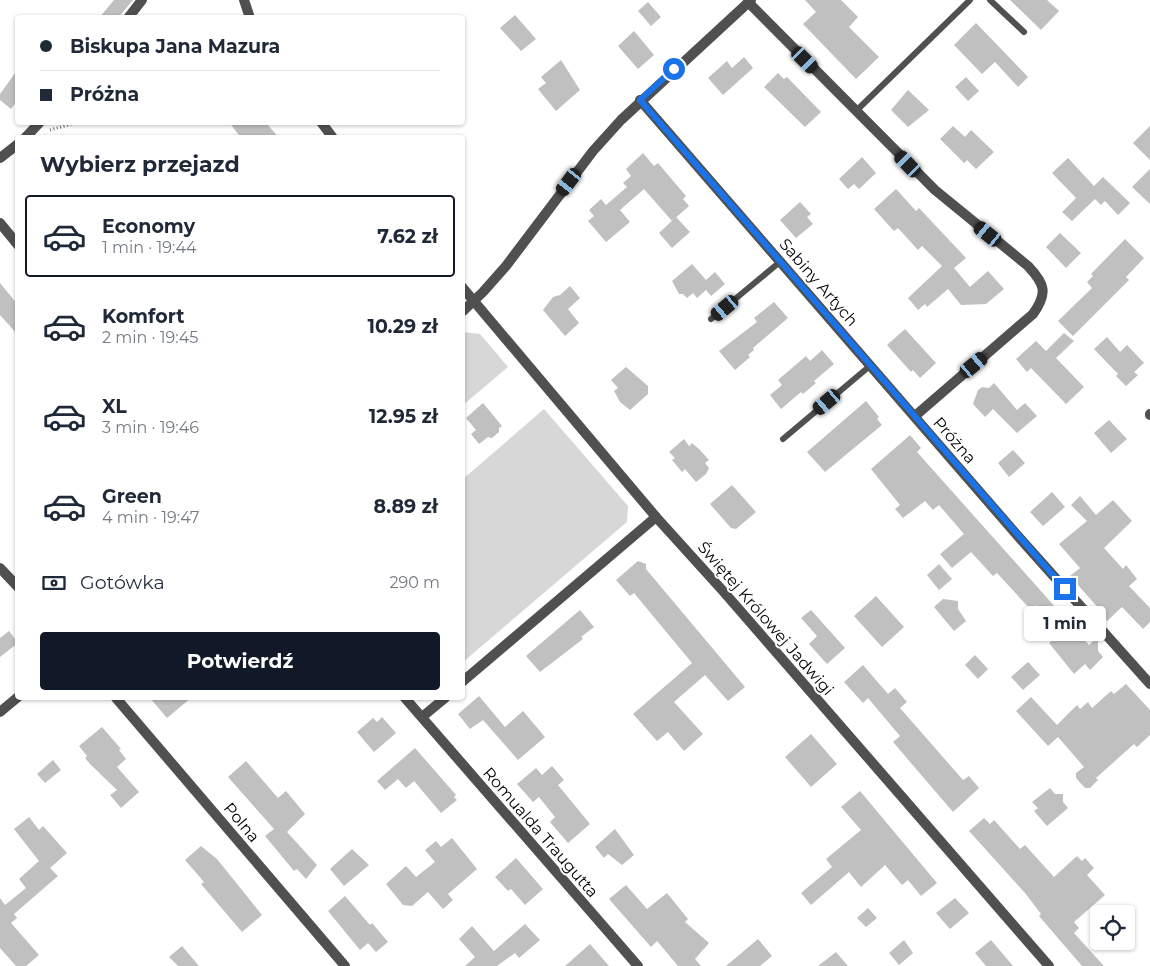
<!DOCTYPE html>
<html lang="pl">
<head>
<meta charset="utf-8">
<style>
  body { margin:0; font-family:Montserrat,sans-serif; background:#f6f6f7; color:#1f2937; height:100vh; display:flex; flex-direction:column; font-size:19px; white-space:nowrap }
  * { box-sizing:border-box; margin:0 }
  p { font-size:16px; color:#747a83 }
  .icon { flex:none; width:28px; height:28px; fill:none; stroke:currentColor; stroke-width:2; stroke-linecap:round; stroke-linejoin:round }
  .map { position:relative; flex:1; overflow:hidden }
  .side { position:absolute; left:15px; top:135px; width:450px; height:565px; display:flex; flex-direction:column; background:#fff; border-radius:5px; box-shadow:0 1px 4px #0004 }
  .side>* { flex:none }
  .guide { position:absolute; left:15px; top:15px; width:450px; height:110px; border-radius:5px; box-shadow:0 1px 4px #0004; display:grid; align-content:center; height:110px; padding:0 25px; background:#fff }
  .tools { position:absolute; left:1090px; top:905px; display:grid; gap:10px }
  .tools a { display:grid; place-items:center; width:45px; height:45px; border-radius:5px; background:#fff; box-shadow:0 1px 4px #0004; font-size:25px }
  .end { position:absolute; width:22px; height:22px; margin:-11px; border:6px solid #1a73e8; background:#fff; box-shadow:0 0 0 2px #fff }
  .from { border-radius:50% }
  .bubble { position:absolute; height:35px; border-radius:5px; background:#fff; box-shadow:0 1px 4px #0004; font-size:16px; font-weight:700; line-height:35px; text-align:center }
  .car { position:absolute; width:15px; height:30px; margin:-15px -8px; border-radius:6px; box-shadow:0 0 4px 1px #0007; background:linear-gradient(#222 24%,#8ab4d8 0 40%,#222 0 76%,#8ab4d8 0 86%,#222 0) }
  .guide b { display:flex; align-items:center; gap:18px; height:48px; font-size:19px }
  .guide b+b { border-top:1px solid #e0e1e3 }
  .guide i { width:12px; height:12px; background:#1f2937 }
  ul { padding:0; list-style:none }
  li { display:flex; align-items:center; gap:15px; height:82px; margin:0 10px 8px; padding:0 15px; border:2px solid transparent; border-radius:5px }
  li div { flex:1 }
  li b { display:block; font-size:19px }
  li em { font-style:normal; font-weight:700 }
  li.selected { border-color:#111827 }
  li>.icon { width:45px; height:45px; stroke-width:1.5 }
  h2 { padding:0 25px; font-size:22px; line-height:60px }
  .pay { display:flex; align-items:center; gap:12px; height:55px; padding:0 25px; font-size:19px }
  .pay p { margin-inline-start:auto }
  .primary-button { display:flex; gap:10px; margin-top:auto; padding:10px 25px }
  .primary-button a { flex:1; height:58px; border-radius:5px; background:#111827; color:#fff; font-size:20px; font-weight:700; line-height:58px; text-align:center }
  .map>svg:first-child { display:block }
  .green { fill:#d7d7d7 }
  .building { fill:#c0c0c0 }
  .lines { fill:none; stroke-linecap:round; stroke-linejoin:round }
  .path { stroke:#727272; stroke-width:3; stroke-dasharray:1 2.5; stroke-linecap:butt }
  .service { stroke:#505050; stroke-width:6 }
  .minor { stroke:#505050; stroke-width:10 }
  .tertiary { stroke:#505050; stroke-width:10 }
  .route { stroke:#1a73e8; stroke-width:6 }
  .labels { text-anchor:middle; stroke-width:4; stroke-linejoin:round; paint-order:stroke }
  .street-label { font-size:16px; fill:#000; stroke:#fff }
</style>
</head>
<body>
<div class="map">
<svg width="1150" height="966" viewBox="0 0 1150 966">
  <rect width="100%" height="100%" fill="#fff"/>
  <g class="green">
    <polygon points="463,332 480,334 508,367 463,405"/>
    <polygon points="544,409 628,506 627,522 463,662 463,479"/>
  </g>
  <g class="building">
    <polygon points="114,0 133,0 118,18 99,18"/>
    <polygon points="805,0 841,0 858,17 849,27 879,57 856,79 803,24 816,12"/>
    <polygon points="1010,0 1047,0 1059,11 1041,30"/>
    <polygon points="648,2 661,17 651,26 638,11"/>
    <polygon points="515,15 536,39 521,51 500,28"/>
    <polygon points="976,23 1028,77 1018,87 995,62 982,74 954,45"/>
    <polygon points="634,31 654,55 638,69 618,46"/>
    <polygon points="744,57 753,68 723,95 708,78 727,61 732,68"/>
    <polygon points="561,60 580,90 556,111 538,89 546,83 541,77"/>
    <polygon points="18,69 18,100 11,109 0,100 0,94"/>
    <polygon points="778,73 784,79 787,77 821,112 805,127 764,87"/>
    <polygon points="966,77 979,91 968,101 955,87"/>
    <polygon points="908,90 929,110 908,127 891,110"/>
    <polygon points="229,122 268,125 279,138 241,138"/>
    <polygon points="953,126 965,137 971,130 994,152 976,169 967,160 964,163 940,139"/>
    <polygon points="1150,126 1150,160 1133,143"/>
    <polygon points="643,153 654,166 658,163 686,196 683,199 689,206 672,221 644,189 620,210 630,222 606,242 588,221 594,216 589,210 601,199 606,205 627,187 623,183 631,176 626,169"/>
    <polygon points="862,157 876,173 859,189 854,184 848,189 839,179"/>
    <polygon points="1068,158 1094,186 1103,177 1130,203 1118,215 1105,201 1101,205 1095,199 1072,221 1062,212 1076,198 1052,173"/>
    <polygon points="1150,169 1150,204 1132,187"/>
    <polygon points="896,189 916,211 919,208 966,258 954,268 970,287 988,271 1004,289 986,304 961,305 948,289 927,307 925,304 918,310 908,298 942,266 922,246 918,250 898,228 894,231 874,209"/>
    <polygon points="800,202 811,214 807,217 813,224 796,238 780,220"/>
    <polygon points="676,217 690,232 672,248 659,233"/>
    <polygon points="1060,233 1081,253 1066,268 1046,247"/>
    <polygon points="1125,239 1144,258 1126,277 1129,280 1073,336 1058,321 1092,288 1087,282 1093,276 1091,274"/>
    <polygon points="692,264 706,280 715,272 725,284 711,296 706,290 697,298 693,293 687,298 683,294 679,294 672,281"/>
    <polygon points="0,283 18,305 18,335 0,315"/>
    <polygon points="570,286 580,298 568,309 579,323 565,336 543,310 553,297 560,295"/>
    <polygon points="774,302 788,318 753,348 754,350 748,355 750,357 735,370 719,351 757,322 754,318"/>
    <polygon points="905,329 936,363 920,378 913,370 911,372 887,345"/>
    <polygon points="1064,333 1074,341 1056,358 1084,387 1066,404 1031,368 1027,372 1016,359 1036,341 1046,351"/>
    <polygon points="1107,337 1120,352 1127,345 1144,363 1134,372 1138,375 1126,386 1116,376 1118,374 1094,349"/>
    <polygon points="822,350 834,364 814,381 816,383 803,394 801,392 781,409 770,395 782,385 778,380 806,356 810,361"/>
    <polygon points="626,367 648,386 648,394 630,410 620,402 614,391 618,388 611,380"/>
    <polygon points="994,383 1017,410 1025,403 1037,416 1017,433 993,409 985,417 973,404 978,390 982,387 989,388"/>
    <polygon points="866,401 879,417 877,419 882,425 825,472 807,452"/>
    <polygon points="483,403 502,426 499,428 499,432 492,438 488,437 479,444 471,434 476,430 466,418"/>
    <polygon points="1109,420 1127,439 1111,453 1094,433"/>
    <polygon points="910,435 921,448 917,452 1089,645 1098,636 1098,651 1103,657 1090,670 1085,664 1074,674 1049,643 1060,632 1036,605 1031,610 997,573 993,576 971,552 952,568 940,554 964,534 939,505 933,510 925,501 903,518 895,509 900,505 871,469"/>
    <polygon points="684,439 689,446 692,443 700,450 709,460 705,463 709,468 706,474 696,482 685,469 682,472 672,460 675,458 669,452"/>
    <polygon points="1013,450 1025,463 1009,477 998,463"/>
    <polygon points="732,485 756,512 736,529 731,528 710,504"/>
    <polygon points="1052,492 1065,507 1043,526 1030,512"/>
    <polygon points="1080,496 1096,515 1113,500 1132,521 1104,548 1123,569 1126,565 1137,579 1129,586 1150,608 1150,622 1143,629 1122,607 1107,621 1099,612 1100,610 1070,576 1080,568 1059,544 1087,521 1071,505"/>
    <polygon points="638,561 646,564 646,569 745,687 728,701 705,675 674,702 703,734 684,751 668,732 657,741 633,714 692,663 634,593 630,596 616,580"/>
    <polygon points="939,564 952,579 939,590 927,575"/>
    <polygon points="876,596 904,627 882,647 854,616"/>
    <polygon points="943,599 958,601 958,609 966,621 954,631 934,607"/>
    <polygon points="580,610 594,627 581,637 583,639 540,672 526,656"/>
    <polygon points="811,610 845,648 827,664 809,644 817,636 801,618"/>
    <polygon points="9,631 18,643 0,657 0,638"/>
    <polygon points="975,655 988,669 978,679 965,665"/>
    <polygon points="1028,662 1040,675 1023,690 1011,677"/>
    <polygon points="863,665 888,694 895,688 907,702 900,708 963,780 969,776 979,788 953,812 893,742 900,736 868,698 863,703 844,682"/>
    <polygon points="1126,684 1150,710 1150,735 1137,747 1134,744 1096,778 1098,780 1090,788 1085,788 1076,778 1076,773 1084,767 1058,737 1048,746 1016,711 1031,697 1057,725 1077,705 1080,709 1088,702 1092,708 1111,691 1114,694"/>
    <polygon points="479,696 505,727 523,711 545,737 518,760 483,720 470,729 458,714"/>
    <polygon points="150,698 191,698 167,718"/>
    <polygon points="382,717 396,733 374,752 357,732 373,718 377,722"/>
    <polygon points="102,727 121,749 119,750 126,759 117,767 139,792 121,808 110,795 117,790 90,764 85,758 87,756 79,746"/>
    <polygon points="811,734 837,764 811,787 785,757"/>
    <polygon points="415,748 456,795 454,797 457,800 441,813 414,781 406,788 398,779 385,790 377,781"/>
    <polygon points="53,760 61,770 45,783 37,774"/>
    <polygon points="246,761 278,798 286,791 305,814 287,832 317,865 306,879 297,869 294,871 265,836 274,829 228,777"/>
    <polygon points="552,766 564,780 558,785 590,824 568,843 550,822 555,817 539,797 533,802 517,784 536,768 542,775"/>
    <polygon points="1050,788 1055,794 1063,794 1063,802 1068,808 1047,826 1034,811 1038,808 1032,802"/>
    <polygon points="860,791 937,883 921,896 908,880 902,885 885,865 861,887 849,872 811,905 801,893 832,867 826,859 861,830 841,807"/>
    <polygon points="29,817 39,830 43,826 67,853 50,868 58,876 14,914 17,918 11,923 39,955 26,966 16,966 0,948 0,898 5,905 26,888 19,879 39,861 14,829"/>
    <polygon points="984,818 990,824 994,820 1020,849 1025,845 1054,877 1077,856 1082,861 1085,858 1094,868 1087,875 1105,895 1074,922 1079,928 1074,933 1104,966 1082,966 1039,916 1041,914 1025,893 969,831"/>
    <polygon points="615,829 634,855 622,865 608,854 604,858 595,847"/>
    <polygon points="452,838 477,869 448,894 453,900 443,909 428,892 412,906 403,905 386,884 406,866 416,877 435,862 425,850 436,841 441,847"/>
    <polygon points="201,846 217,859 262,915 242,932 201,884 204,882 185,860"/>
    <polygon points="352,849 369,865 344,886 330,869"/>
    <polygon points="516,858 543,889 525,905 511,889 508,891 495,877"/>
    <polygon points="626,885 647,909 667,893 688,919 685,922 709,943 695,959 701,966 678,966 657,941 651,947 609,899"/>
    <polygon points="345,896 370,925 372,923 388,942 376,952 368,943 360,950 328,911"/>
    <polygon points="955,898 969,913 950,929 936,913"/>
    <polygon points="868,908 877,918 866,927 857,918"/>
    <polygon points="525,924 540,940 519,958 515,953 497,966 465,966 475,957 459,939 472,926 494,951"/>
    <polygon points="758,939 772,956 760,966 726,966"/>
    <polygon points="904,940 913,953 899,965 889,953"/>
    <polygon points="991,940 1013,966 986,966 975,953"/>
    <polygon points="590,944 609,966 565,966"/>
    <polygon points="182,946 199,966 178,966 169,957"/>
    <polygon points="836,952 848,966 818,966"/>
  </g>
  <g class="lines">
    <polyline class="path" points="50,130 79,122"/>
    <g class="service">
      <polyline points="990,0 1024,32"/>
      <polyline points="856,111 970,0"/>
      <polyline points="711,319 781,261"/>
      <polyline points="783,439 871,365"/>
    </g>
    <g class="minor">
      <polyline points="244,0 250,18"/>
      <path d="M748,2l187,188 93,76c17,18 20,27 5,48l-118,102"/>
      <polyline points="128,18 142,0"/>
      <polyline points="640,100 1017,535 1150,684"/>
      <polyline points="321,122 333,138"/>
      <polyline points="25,138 40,122"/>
      <polyline points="0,158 18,144"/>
      <polyline points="0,223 18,245"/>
      <polyline points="462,287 656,517 723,591 1049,966"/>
      <polyline points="1150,414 1150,415"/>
      <polyline points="0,568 18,587"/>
      <polyline points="462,682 656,517"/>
      <polyline points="116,698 345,966"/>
      <polyline points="405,698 638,966"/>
      <polyline points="422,717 445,698"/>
    </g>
    <g class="tertiary">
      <polyline points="462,312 483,292 506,266 593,151 621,120 751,0"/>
      <polyline points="0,712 18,697"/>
    </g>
  </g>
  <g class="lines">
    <polyline class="route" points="674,69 640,100 1065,589"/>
  </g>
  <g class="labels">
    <g class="street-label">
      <text transform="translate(819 282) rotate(49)" y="6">Sabiny Artych</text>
      <text transform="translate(955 440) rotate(49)" y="6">Próżna</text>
      <text transform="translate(766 618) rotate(49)" y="6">Świętej Królowej Jadwigi</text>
      <text transform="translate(242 822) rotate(50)" y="6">Polna</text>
      <text transform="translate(541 832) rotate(49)" y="6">Romualda Traugutta</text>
    </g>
  </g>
</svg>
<div class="tools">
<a><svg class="icon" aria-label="locate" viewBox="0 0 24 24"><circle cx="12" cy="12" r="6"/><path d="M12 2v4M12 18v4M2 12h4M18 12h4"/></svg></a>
</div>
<i class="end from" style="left:674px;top:69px"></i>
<i class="end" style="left:1065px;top:589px"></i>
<div class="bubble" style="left:1024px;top:606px;width:82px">1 min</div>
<i class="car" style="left:805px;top:60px;rotate:135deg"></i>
<i class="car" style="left:908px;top:164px;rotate:316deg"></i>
<i class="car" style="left:569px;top:182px;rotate:217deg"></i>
<i class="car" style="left:988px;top:234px;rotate:309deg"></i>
<i class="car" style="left:725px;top:308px;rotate:230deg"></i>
<i class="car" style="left:974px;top:365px;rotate:50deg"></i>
<i class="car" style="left:827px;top:402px;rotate:230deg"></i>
<div class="guide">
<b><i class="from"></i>Biskupa Jana Mazura</b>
<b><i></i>Próżna</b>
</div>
<section class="side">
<h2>Wybierz przejazd</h2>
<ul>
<li class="selected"><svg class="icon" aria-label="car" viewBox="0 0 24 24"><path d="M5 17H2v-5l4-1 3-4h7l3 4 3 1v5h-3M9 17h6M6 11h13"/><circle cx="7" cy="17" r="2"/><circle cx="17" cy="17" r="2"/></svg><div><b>Economy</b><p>1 min · 19:44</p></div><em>7.62 zł</em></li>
<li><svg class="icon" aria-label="car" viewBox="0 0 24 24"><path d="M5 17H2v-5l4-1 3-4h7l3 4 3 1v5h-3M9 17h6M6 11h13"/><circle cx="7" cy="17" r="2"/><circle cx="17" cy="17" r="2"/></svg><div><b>Komfort</b><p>2 min · 19:45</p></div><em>10.29 zł</em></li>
<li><svg class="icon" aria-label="car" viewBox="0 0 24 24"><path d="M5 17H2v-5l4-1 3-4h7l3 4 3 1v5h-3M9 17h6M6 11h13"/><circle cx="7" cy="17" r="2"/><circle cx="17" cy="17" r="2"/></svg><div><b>XL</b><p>3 min · 19:46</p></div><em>12.95 zł</em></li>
<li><svg class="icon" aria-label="car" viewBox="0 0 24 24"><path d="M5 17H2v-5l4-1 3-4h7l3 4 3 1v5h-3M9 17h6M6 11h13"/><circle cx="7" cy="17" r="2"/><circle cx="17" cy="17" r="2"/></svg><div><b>Green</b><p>4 min · 19:47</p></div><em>8.89 zł</em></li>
</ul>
<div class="pay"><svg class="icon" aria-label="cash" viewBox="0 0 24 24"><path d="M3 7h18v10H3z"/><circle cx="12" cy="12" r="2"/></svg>Gotówka<p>290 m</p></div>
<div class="primary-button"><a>Potwierdź</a></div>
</section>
</div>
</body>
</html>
